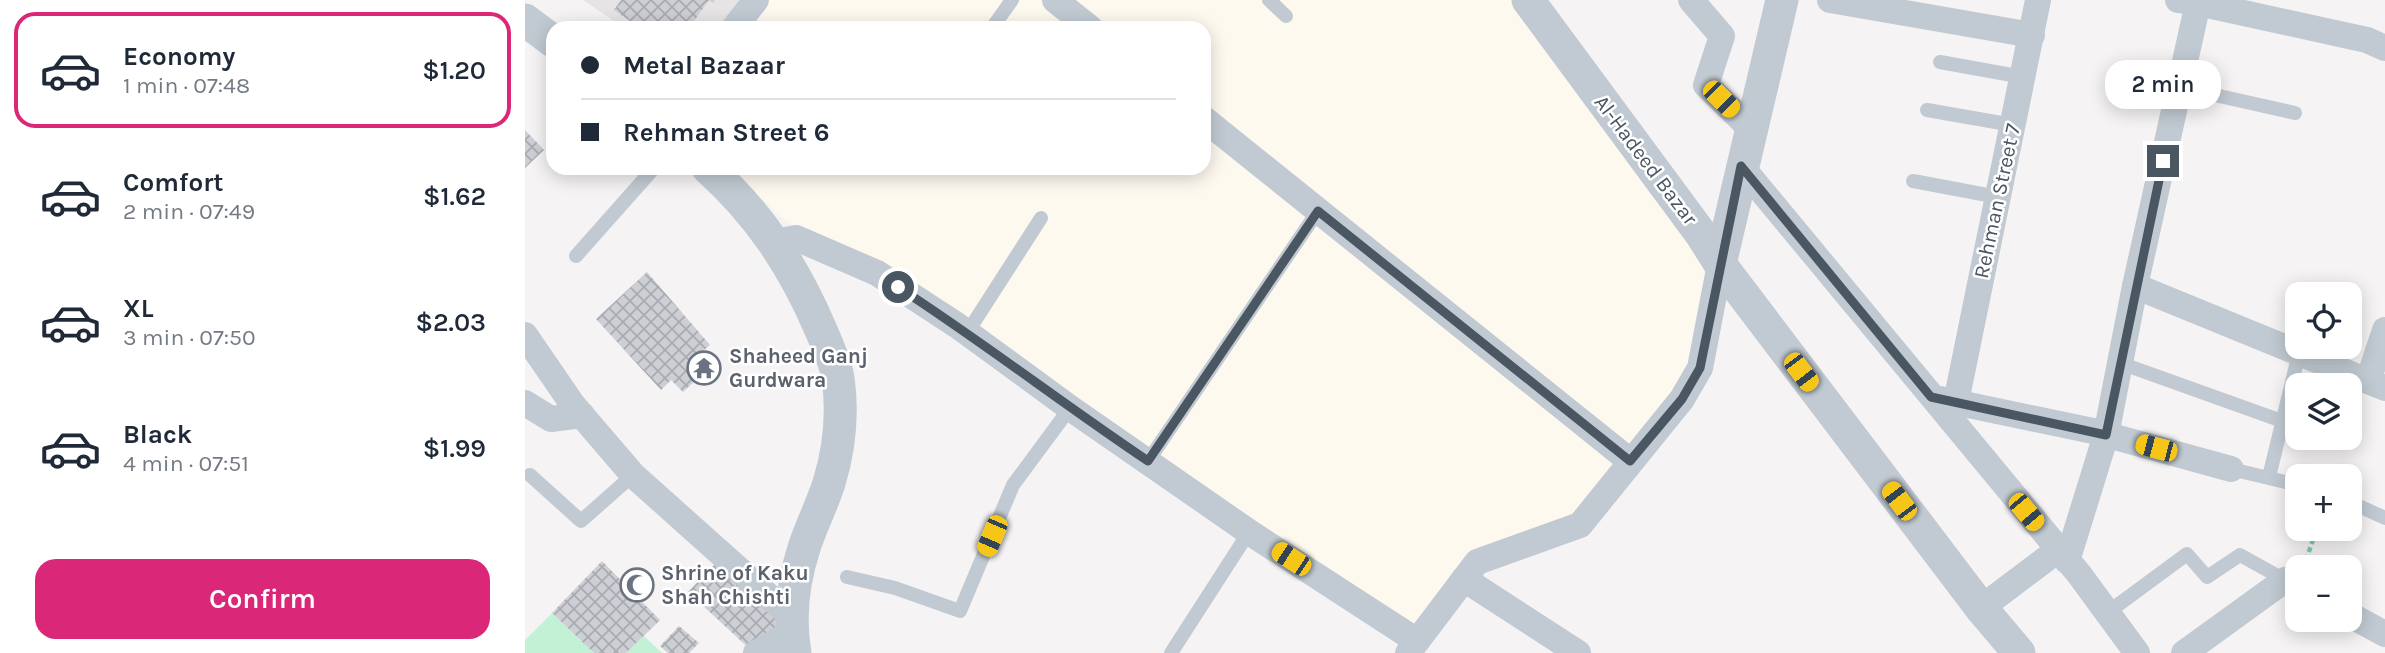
<!DOCTYPE html>
<html lang="en">
<head>
<meta charset="utf-8">
<style>
  body { margin:0; font-family:Karla,sans-serif; background:#f2f2f3; color:#1f2937; height:100vh; display:flex; flex-direction:column; font-size:26px; white-space:nowrap }
  * { box-sizing:border-box; margin:0 }
  p { font-size:23px; color:#747a83 }
  .icon { flex:none; width:38px; height:38px; fill:none; stroke:currentColor; stroke-width:2; stroke-linecap:round; stroke-linejoin:round }
  .map { position:relative; flex:1; overflow:hidden }
  .panel { display:flex; flex-direction:column; background:#fff; width:525px }
  .panel>* { flex:none }
  .hud { position:absolute; left:21px; top:21px; width:665px; height:154px; border-radius:21px; box-shadow:0 4px 18px #0003; display:grid; align-content:center; height:154px; padding:0 35px; background:#fff }
  .controls { position:absolute; left:1760px; top:282px; display:grid; gap:14px }
  .controls a { display:grid; place-items:center; width:77px; height:77px; border-radius:14px; background:#fff; box-shadow:0 4px 18px #0003; font-size:35px }
  .end { position:absolute; width:32px; height:32px; margin:-16px; border:9px solid #4a5661; background:#fff; box-shadow:0 0 0 4px #fff }
  .from { border-radius:50% }
  .bubble { position:absolute; height:49px; border-radius:21px; background:#fff; box-shadow:0 4px 18px #0003; font-size:23px; font-weight:600; line-height:49px; text-align:center }
  .car { position:absolute; width:21px; height:42px; margin:-21px -10px; border-radius:9px; box-shadow:0 0 5px 2px #0007; background:linear-gradient(#f5c518 24%,#345 0 40%,#f5c518 0 76%,#345 0 86%,#f5c518 0) }
  .hud b { display:flex; align-items:center; gap:24px; height:66px; font-size:26px }
  .hud b+b { border-top:2px solid #e0e1e3 }
  .hud i { width:18px; height:18px; background:#1f2937 }
  ul { padding:12px 0 0; list-style:none }
  li { display:flex; align-items:center; gap:21px; height:116px; margin:0 14px 10px; padding:0 21px; border:4px solid transparent; border-radius:21px }
  li div { flex:1 }
  li b { display:block; font-size:26px }
  li em { font-style:normal; font-weight:600 }
  li.selected { border-color:#db2777 }
  li>.icon { width:63px; height:63px; stroke-width:1.5 }
  .cta { display:flex; gap:14px; margin-top:auto; padding:14px 35px }
  .cta a { flex:1; height:80px; border-radius:21px; background:#db2777; color:#fff; font-size:28px; font-weight:600; line-height:80px; text-align:center }
  main { display:flex; flex:1; min-height:0 }
  .map>svg:first-child { display:block }
  .commercial { fill:#fdf9ef }
  .education { fill:#e6e4e5 }
  .green { fill:#c3f1d5 }
  .building { fill:url(#building-cross-hatch) }
  .lines { fill:none; stroke-linecap:round; stroke-linejoin:round }
  .path { stroke:#7ad0a6; stroke-width:4.5; stroke-dasharray:5 3.5; stroke-linecap:butt }
  .service { stroke:#c1cad2; stroke-width:14 }
  .minor { stroke:#c1cad2; stroke-width:26 }
  .tertiary { stroke:#c1cad2; stroke-width:33 }
  .route { stroke:#4a5661; stroke-width:9 }
  .labels { text-anchor:middle; stroke-width:5; stroke-linejoin:round; paint-order:stroke }
  .street-label { font-size:21px; fill:#4a5661; stroke:#fff }
  .worship-label { font-size:21px; font-weight:bold; fill:#5b616d; stroke:#fff; text-anchor:start }
</style>
</head>
<body>
<main>
<section class="panel">
<ul>
<li class="selected"><svg class="icon" aria-label="car" viewBox="0 0 24 24"><path d="M5 17H2v-5l4-1 3-4h7l3 4 3 1v5h-3M9 17h6M6 11h13"/><circle cx="7" cy="17" r="2"/><circle cx="17" cy="17" r="2"/></svg><div><b>Economy</b><p>1 min · 07:48</p></div><em>$1.20</em></li>
<li><svg class="icon" aria-label="car" viewBox="0 0 24 24"><path d="M5 17H2v-5l4-1 3-4h7l3 4 3 1v5h-3M9 17h6M6 11h13"/><circle cx="7" cy="17" r="2"/><circle cx="17" cy="17" r="2"/></svg><div><b>Comfort</b><p>2 min · 07:49</p></div><em>$1.62</em></li>
<li><svg class="icon" aria-label="car" viewBox="0 0 24 24"><path d="M5 17H2v-5l4-1 3-4h7l3 4 3 1v5h-3M9 17h6M6 11h13"/><circle cx="7" cy="17" r="2"/><circle cx="17" cy="17" r="2"/></svg><div><b>XL</b><p>3 min · 07:50</p></div><em>$2.03</em></li>
<li><svg class="icon" aria-label="car" viewBox="0 0 24 24"><path d="M5 17H2v-5l4-1 3-4h7l3 4 3 1v5h-3M9 17h6M6 11h13"/><circle cx="7" cy="17" r="2"/><circle cx="17" cy="17" r="2"/></svg><div><b>Black</b><p>4 min · 07:51</p></div><em>$1.99</em></li>
</ul>
<div class="cta"><a>Confirm</a></div>
</section>
<div class="map">
<svg width="1860" height="653" viewBox="0 0 1860 653">
  <defs>
    <pattern id="building-cross-hatch" width="8" height="8" patternUnits="userSpaceOnUse" patternTransform="scale(1.75)"><rect width="8" height="8" fill="#cdcfd5"/><path d="M0 0l8 8M0 8l8-8" fill="none" stroke="#a8abb0"/></pattern>
  </defs>
  <rect width="100%" height="100%" fill="#f5f3f3"/>
  <polygon class="commercial" points="231,0 1000,0 1195,264 1177,357 1055,525 966,557 892,641 255,216 206,168 679,168 679,28 209,28"/>
  <polygon class="education" points="58,0 229,0 208,28 99,28"/>
  <g class="green">
    <polygon points="27,613 69,653 0,653 0,640"/>
    <polygon points="119,636 137,653 101,653"/>
  </g>
  <g class="building">
    <polygon points="96,0 190,0 188,3 184,0 164,28 115,28 89,10"/>
    <polygon points="0,130 19,150 0,168"/>
    <polygon points="122,272 185,345 172,356 183,369 158,392 146,380 136,390 71,319"/>
    <polygon points="77,561 135,620 101,653 69,653 27,613"/>
    <polygon points="192,562 259,624 228,652 163,592"/>
    <polygon points="154,626 174,643 164,653 143,653 135,646"/>
  </g>
  <g class="lines">
    <polyline class="path" points="1781,560 1792,528"/>
    <g class="service">
      <polyline points="744,0 761,16"/>
      <polyline points="467,28 487,0"/>
      <polyline points="1415,62 1498,77"/>
      <polyline points="1654,87 1770,113"/>
      <polyline points="1402,110 1488,125"/>
      <polyline points="1388,181 1473,197"/>
      <polyline points="51,256 129,168"/>
      <polyline points="442,333 516,218"/>
      <polyline points="1595,363 1757,421"/>
      <polyline points="623,461 793,211"/>
      <polyline points="1706,469 1773,485"/>
      <polyline points="5,475 56,521 108,475"/>
      <polyline points="1744,477 1774,353"/>
      <polyline points="1825,502 1860,518"/>
      <polyline points="322,577 370,588 435,611 488,485 545,408"/>
      <polyline points="1582,613 1662,554 1682,577 1715,555 1760,580"/>
      <polyline points="646,653 724,532"/>
    </g>
    <g class="minor">
      <polyline points="530,0 565,28"/>
      <polyline points="1166,0 1197,36 1181,85 1225,128"/>
      <polyline points="1305,0 1507,35"/>
      <polyline points="1673,3 1842,40 1860,48"/>
      <polyline points="209,28 231,0"/>
      <polyline points="679,119 1105,461"/>
      <polyline points="1216,166 1554,574 1612,653"/>
      <polyline points="250,242 271,238 352,273 433,326 545,408 724,532 892,641"/>
      <polyline points="1610,286 1860,388"/>
      <polyline points="0,335 48,405 108,475 267,617"/>
      <polyline points="1843,381 1860,330"/>
      <polyline points="1415,399 1568,431 1706,469"/>
      <polyline points="1431,402 1513,0"/>
      <polyline points="0,403 26,419 57,415"/>
      <polyline points="1542,561 1581,435 1610,286 1673,3 1653,0"/>
      <polyline points="939,579 1053,653"/>
      <polyline points="1456,608 1533,550"/>
      <polyline points="1825,615 1860,634"/>
      <polyline points="231,653 266,633"/>
      <polyline points="883,653 952,562 1055,525 1157,399 1175,368 1195,264"/>
      <polyline points="1659,653 1760,580 1773,587"/>
    </g>
    <g class="tertiary">
      <polyline points="1003,0 1176,234 1195,264 1456,608 1494,653"/>
      <polyline points="0,20 28,41"/>
      <path d="M183,168c51,46 85,97 112,160 7,16 15,33 18,50 5,35 1,72 -9,105 -7,22 -18,43 -25,65 -11,34 -15,70 -9,105"/>
      <polyline points="1195,264 1257,0"/>
    </g>
  </g>
  <g class="lines">
    <path class="route" d="M373,287c85,55 165,117 250,174l170,-250 312,250 52,-62 18,-31 41,-202 190,231 175,38 57,-274"/>
  </g>
  <defs>
    <symbol id="temple-ring" viewBox="-11 -11 22 22"><circle r="9.5" fill="#fff" stroke="#6b7280" stroke-width="1.5"/><path d="M0-6L5-2H3V0L6.5 2.5H4V6H1.5V3h-3V6H-4V2.5H-6.5L-3 0V-2H-5Z" fill="#6b7280"/></symbol>
    <symbol id="mosque-ring" viewBox="-11 -11 22 22"><circle r="9.5" fill="#fff" stroke="#6b7280" stroke-width="1.5"/><path d="M3.5-4.9A6 6 0 1 0 3.5 4.9A5 5 0 1 1 3.5-4.9Z" fill="#6b7280"/></symbol>
  </defs>
  <g fill-rule="evenodd">
    <use href="#temple-ring" x="160" y="349" width="38" height="38"/>
    <use href="#mosque-ring" x="93" y="566" width="38" height="38"/>
  </g>
  <g class="labels">
    <g class="street-label">
      <text transform="translate(1121 160) rotate(53)" y="7">Al-Hadeed Bazar</text>
      <text transform="translate(1472 201) rotate(-78)" y="7">Rehman Street 7</text>
    </g>
    <g class="worship-label">
      <text x="204" y="363">Shaheed Ganj<tspan x="204" dy="24">Gurdwara</tspan></text>
      <text x="136" y="580">Shrine of Kaku<tspan x="136" dy="24">Shah Chishti</tspan></text>
    </g>
  </g>
</svg>
<div class="controls">
<a><svg class="icon" aria-label="locate" viewBox="0 0 24 24"><circle cx="12" cy="12" r="6"/><path d="M12 2v4M12 18v4M2 12h4M18 12h4"/></svg></a>
<a><svg class="icon" aria-label="layers" viewBox="0 0 24 24"><path d="M12 4l9 5-9 5-9-5zM3 14l9 5 9-5"/></svg></a>
<a>+</a>
<a>−</a>
</div>
<i class="end from" style="left:373px;top:287px"></i>
<i class="end" style="left:1638px;top:161px"></i>
<div class="bubble" style="left:1580px;top:60px;width:116px">2 min</div>
<i class="car" style="left:1196px;top:99px;rotate:135deg"></i>
<i class="car" style="left:1276px;top:372px;rotate:143deg"></i>
<i class="car" style="left:1631px;top:448px;rotate:285deg"></i>
<i class="car" style="left:1374px;top:501px;rotate:323deg"></i>
<i class="car" style="left:1501px;top:512px;rotate:140deg"></i>
<i class="car" style="left:467px;top:536px;rotate:203deg"></i>
<i class="car" style="left:766px;top:559px;rotate:303deg"></i>
<div class="hud">
<b><i class="from"></i>Metal Bazaar</b>
<b><i></i>Rehman Street 6</b>
</div>
</div>
</main>
</body>
</html>
